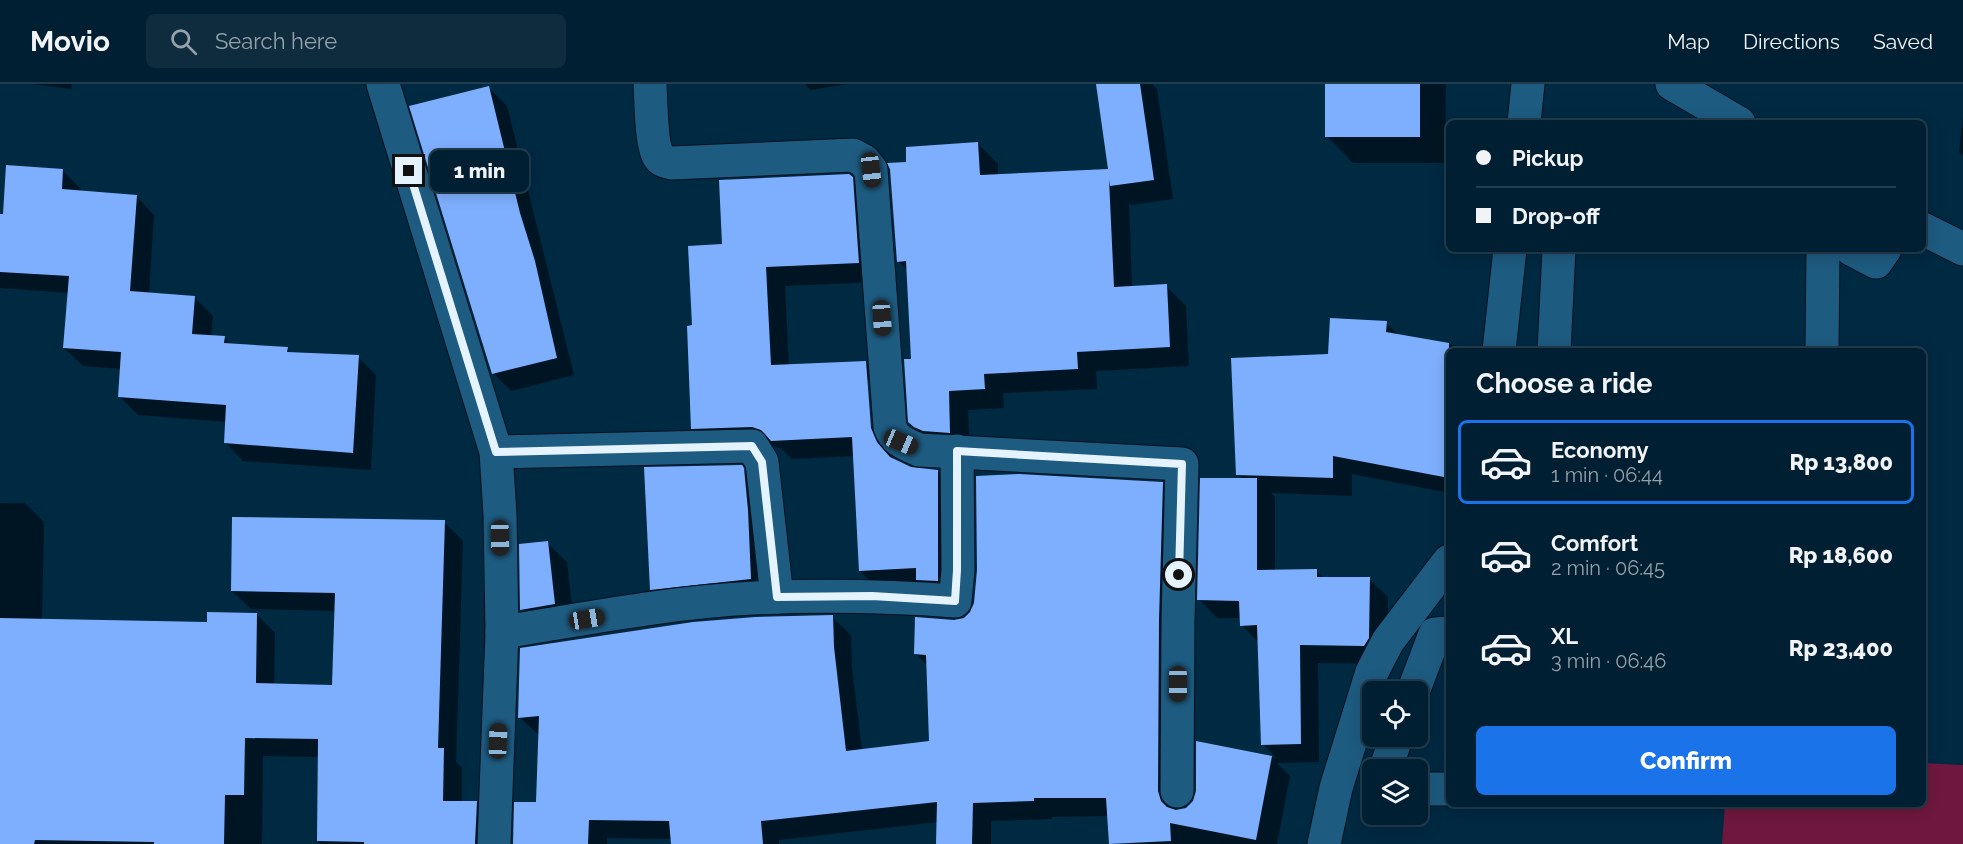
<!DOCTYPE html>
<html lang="en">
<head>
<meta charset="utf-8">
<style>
  body { margin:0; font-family:Raleway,sans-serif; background:#0e2c3e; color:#f1f3f6; height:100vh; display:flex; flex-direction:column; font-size:22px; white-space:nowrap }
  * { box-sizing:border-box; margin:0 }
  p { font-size:20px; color:#95a2ac }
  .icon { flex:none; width:33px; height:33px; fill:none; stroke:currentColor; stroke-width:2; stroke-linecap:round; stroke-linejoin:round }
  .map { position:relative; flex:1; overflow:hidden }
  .side { position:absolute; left:1446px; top:264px; width:480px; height:459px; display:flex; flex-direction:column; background:#001f32; border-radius:9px; box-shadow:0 3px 15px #0003,0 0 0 2px #223d4d }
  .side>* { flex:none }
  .guide { position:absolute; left:1446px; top:36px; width:480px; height:132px; border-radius:9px; box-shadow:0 3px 15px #0003,0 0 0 2px #223d4d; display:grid; align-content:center; height:132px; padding:0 30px; background:#001f32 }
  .fabs { position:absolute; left:1362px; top:597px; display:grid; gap:12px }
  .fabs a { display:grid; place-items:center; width:66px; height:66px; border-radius:9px; background:#001f32; box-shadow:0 3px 15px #0003,0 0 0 2px #223d4d; font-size:30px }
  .end { position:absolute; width:27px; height:27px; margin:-14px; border:8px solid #e4f3fe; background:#111; box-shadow:0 0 0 3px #111 }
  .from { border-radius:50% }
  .bubble { position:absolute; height:42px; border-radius:9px; background:#001f32; box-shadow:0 3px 15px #0003,0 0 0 2px #223d4d; font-size:20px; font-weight:800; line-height:42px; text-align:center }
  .car { position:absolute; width:18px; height:36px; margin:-18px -9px; border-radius:8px; box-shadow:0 0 4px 2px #0007; background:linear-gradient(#222 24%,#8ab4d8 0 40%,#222 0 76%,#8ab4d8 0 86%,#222 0) }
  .guide b { display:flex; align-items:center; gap:21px; height:57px; font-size:22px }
  .guide b+b { border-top:2px solid #223d4d }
  .guide i { width:15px; height:15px; background:#f1f3f6 }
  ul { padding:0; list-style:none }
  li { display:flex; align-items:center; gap:18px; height:84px; margin:0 12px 9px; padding:0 18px; border:3px solid transparent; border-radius:9px }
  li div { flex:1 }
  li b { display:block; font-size:22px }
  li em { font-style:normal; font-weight:800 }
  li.current { border-color:#1a73e8 }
  li>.icon { width:54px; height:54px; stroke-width:1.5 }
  h2 { padding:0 30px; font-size:27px; line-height:72px }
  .cta { display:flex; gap:12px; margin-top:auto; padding:12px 30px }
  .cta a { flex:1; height:69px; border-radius:9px; background:#1a73e8; color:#fff; font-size:24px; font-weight:800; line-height:69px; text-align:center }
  header { display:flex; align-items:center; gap:36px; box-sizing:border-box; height:84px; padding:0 30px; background:#001f32; border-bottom:2px solid #223d4d }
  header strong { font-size:28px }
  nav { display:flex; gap:33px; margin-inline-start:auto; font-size:21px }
  .search { width:420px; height:54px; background:#0e2c3e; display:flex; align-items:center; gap:15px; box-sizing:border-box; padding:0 21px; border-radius:9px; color:#95a2ac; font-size:22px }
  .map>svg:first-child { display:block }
  .green { fill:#6e183d }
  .shadow { fill:#0007; fill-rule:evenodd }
  .building { fill:#7eaffe }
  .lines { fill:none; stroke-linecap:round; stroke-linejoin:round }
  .street-casing { stroke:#001120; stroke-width:35 }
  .secondary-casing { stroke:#001120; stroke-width:35 }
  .street { stroke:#1e5b80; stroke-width:33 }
  .secondary { stroke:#1e5b80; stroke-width:33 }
  .route { stroke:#e4f3fe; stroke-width:8 }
</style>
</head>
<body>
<header>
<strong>Movio</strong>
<div class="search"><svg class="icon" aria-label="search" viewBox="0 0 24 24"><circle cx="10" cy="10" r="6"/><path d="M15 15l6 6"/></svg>Search here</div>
<nav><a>Map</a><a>Directions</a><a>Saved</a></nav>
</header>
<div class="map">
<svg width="1963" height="760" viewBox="0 0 1963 760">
  <rect width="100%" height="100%" fill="#002942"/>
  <polygon class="green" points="1923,679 1963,681 1963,760 1722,760 1725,720 1923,720"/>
  <g class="shadow">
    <polygon points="31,0 72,0 71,5"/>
    <polygon points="805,0 848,0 810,6"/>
    <polygon points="1097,0 1152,0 1157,5 1173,115 1131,121 1129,118 1132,204 1166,202 1186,222 1189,282 1096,287 1097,305 1003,309 1004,324 968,326 970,368 931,359 911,339 912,276 908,187 898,177 908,79 978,60 998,80 998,92 1110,87"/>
    <polygon points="1327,0 1446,0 1445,79 1353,79 1327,52"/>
    <polygon points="489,4 507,22 574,291 511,307 493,289"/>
    <polygon points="1963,33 1963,72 1959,68"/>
    <polygon points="63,87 81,105 81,108 136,112 154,131 149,210 194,213 213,232 211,253 224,254 232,261 287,265 292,270 358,273 376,291 371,386 243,377 225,358 227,338 138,331 120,313 121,285 83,282 64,264 69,209 0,204 0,131 5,132"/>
    <path d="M852,94l19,20 7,84 -93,4 4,80 77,-4 19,20 5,67 4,11 17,9 27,2 19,20v109l-78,-10 -19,-19 -5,-115 -63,3 -12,-11 -8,-2 -60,1 -19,-19v-101l30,-81zM866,296h3l4,56h-3z"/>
    <polygon points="1386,239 1399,251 1472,265 1474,267 1449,267 1449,409 1352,390 1352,412 1271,409 1275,414 1275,487 1316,487 1324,494 1369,495 1388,513 1387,573 1383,580 1318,579 1319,678 1277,679 1290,692 1277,760 1110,760 1108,732 1052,733 1052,735 991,737 991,760 937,760 938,738 779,756 779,760 673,760 672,755 607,754 607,760 514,760 538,719 540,652 519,633 832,533 851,551 852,583 862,666 930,659 928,582 915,569 954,537 964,535 1162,399 1181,418 1177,555 1176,727 1186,725 1194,718 1197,707 1198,659 1276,674 1263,660 1259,559 1242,541 1241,534 1217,534 1199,515 1243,395 1237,390 1329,271"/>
    <polygon points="741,383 768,409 777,521 678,531 651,505"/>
    <polygon points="0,419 25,419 44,438 42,536 209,540 256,530 275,549 274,601 333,602 336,527 251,525 232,507 444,438 463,457 456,678 462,684 462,718 476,718 495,737 494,760 318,760 320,673 263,672 262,760 0,760"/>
    <polygon points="547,459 567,478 574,540 542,545 522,525"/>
  </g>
  <g class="building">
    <polygon points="1096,0 1140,0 1154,96 1110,102 1109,95 1114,203 1167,200 1170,263 1077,268 1078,285 984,290 985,305 949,307 950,349 923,347 914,343 908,338 904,275 911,275 906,177 897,178 890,85 887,79 906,78 906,63 978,58 980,91 1108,85"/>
    <rect x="1325" y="0" width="95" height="53"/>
    <polygon points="489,2 520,129 535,177 557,274 492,290 409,22"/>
    <polygon points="6,81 63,85 62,105 137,111 130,207 195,212 192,250 225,252 224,259 288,263 287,268 359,271 353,369 224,359 226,321 118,313 121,268 63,264 69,192 0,188 0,130 3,130"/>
    <polygon points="849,90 853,93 859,179 766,183 771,281 866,277 871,344 877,358 890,373 911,383 938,386 938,497 916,496 916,484 859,487 852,353 771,357 761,346 752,343 691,345 687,242 692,241 688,162 722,160 719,96"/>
    <polygon points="1330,234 1387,237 1386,248 1449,259 1449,394 1333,372 1333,394 1236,391 1231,274 1328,270"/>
    <polygon points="742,381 744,384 748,426 751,495 650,506 644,383"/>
    <polygon points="1019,390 1163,398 1159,536 1158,707 1161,717 1167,723 1176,726 1186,724 1193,717 1196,707 1196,657 1272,672 1256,756 1170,739 1171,757 1109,760 1106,714 1034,714 1034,717 973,719 972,760 936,760 937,718 761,737 763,760 671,760 669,737 589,736 588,760 513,760 514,718 536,718 539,632 518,634 520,564 693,538 755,533 833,531 834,563 846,667 929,657 926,571 914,570 915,533 954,536 964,534 970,528 974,519 977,486 976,392"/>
    <polygon points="1200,394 1257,394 1257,486 1317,485 1317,493 1370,493 1369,554 1364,562 1300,561 1301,660 1261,661 1257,541 1240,542 1239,517 1197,516"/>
    <polygon points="232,433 445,436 438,664 444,664 443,717 477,717 475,760 364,760 364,758 317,757 318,655 245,654 244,711 225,711 224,760 154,760 154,758 35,756 34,760 0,760 0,534 207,538 207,528 257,529 256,599 332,601 335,509 231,507"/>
    <polygon points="548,457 555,520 520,526 519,460"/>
  </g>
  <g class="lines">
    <defs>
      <g id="street">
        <polyline points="383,0 496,368 500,431 502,548 494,760"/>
        <path d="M650,0c1,16 1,62 9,73 3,4 8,5 13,6l181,-8 11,6 7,9 19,257c5,14 16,17 29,23l263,14 -4,156 -1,171"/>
        <polyline points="1524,39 1528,0"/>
        <polyline points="1851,165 1876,178 1885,165"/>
        <polyline points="1499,267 1510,165"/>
        <polyline points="1554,267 1559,165"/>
        <polyline points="1822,267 1823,165"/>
        <polyline points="496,368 752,362 762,378 777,513"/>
        <path d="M502,548c83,-13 168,-30 252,-34 67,-3 134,-2 201,3l3,-31 -1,-119"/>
        <polyline points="1413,608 1435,550 1449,549"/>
        <polyline points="1385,686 1397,652"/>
        <polyline points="1418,705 1449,705"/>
        <polyline points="1324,760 1336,704 1372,588 1388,557 1449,477"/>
      </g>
      <g id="secondary">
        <polyline points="1672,0 1739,39"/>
        <polyline points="1923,145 1963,165"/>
      </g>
    </defs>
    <use href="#street" class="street-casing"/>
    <use href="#secondary" class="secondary-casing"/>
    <use href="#street" class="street"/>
    <use href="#secondary" class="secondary"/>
  </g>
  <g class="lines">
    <polyline class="route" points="409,87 496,368 752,362 762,378 777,513 872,512 955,517 957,486 957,367 1182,380 1179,491"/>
  </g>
</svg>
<div class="fabs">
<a><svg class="icon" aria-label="locate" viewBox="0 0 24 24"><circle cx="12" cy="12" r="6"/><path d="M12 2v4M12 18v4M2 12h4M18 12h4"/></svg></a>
<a><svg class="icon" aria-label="layers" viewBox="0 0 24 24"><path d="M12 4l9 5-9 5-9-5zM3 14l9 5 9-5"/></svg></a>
</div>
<i class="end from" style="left:1179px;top:491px"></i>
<i class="end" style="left:409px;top:87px"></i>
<div class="bubble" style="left:430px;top:66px;width:99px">1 min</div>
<i class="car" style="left:871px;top:86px;rotate:173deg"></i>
<i class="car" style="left:882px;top:234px;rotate:176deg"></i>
<i class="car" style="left:901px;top:358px;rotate:113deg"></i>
<i class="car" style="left:500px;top:454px;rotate:179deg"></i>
<i class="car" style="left:587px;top:535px;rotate:81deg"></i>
<i class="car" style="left:1178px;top:600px;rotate:180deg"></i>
<i class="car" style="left:498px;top:657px;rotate:2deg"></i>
<div class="guide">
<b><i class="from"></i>Pickup</b>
<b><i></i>Drop-off</b>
</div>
<section class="side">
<h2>Choose a ride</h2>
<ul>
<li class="current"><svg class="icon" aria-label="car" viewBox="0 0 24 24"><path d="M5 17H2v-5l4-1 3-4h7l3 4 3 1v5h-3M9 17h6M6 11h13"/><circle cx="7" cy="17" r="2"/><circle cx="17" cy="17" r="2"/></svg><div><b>Economy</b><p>1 min · 06:44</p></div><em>Rp 13,800</em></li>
<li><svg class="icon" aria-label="car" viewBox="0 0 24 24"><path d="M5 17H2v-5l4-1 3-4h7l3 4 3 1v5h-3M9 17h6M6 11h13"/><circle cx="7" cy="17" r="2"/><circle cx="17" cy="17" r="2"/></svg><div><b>Comfort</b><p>2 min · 06:45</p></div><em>Rp 18,600</em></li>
<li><svg class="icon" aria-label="car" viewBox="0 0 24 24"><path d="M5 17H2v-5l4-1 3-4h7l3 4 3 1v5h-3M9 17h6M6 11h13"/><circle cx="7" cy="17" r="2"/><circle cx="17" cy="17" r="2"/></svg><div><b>XL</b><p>3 min · 06:46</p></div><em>Rp 23,400</em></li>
</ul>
<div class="cta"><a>Confirm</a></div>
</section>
</div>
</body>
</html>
